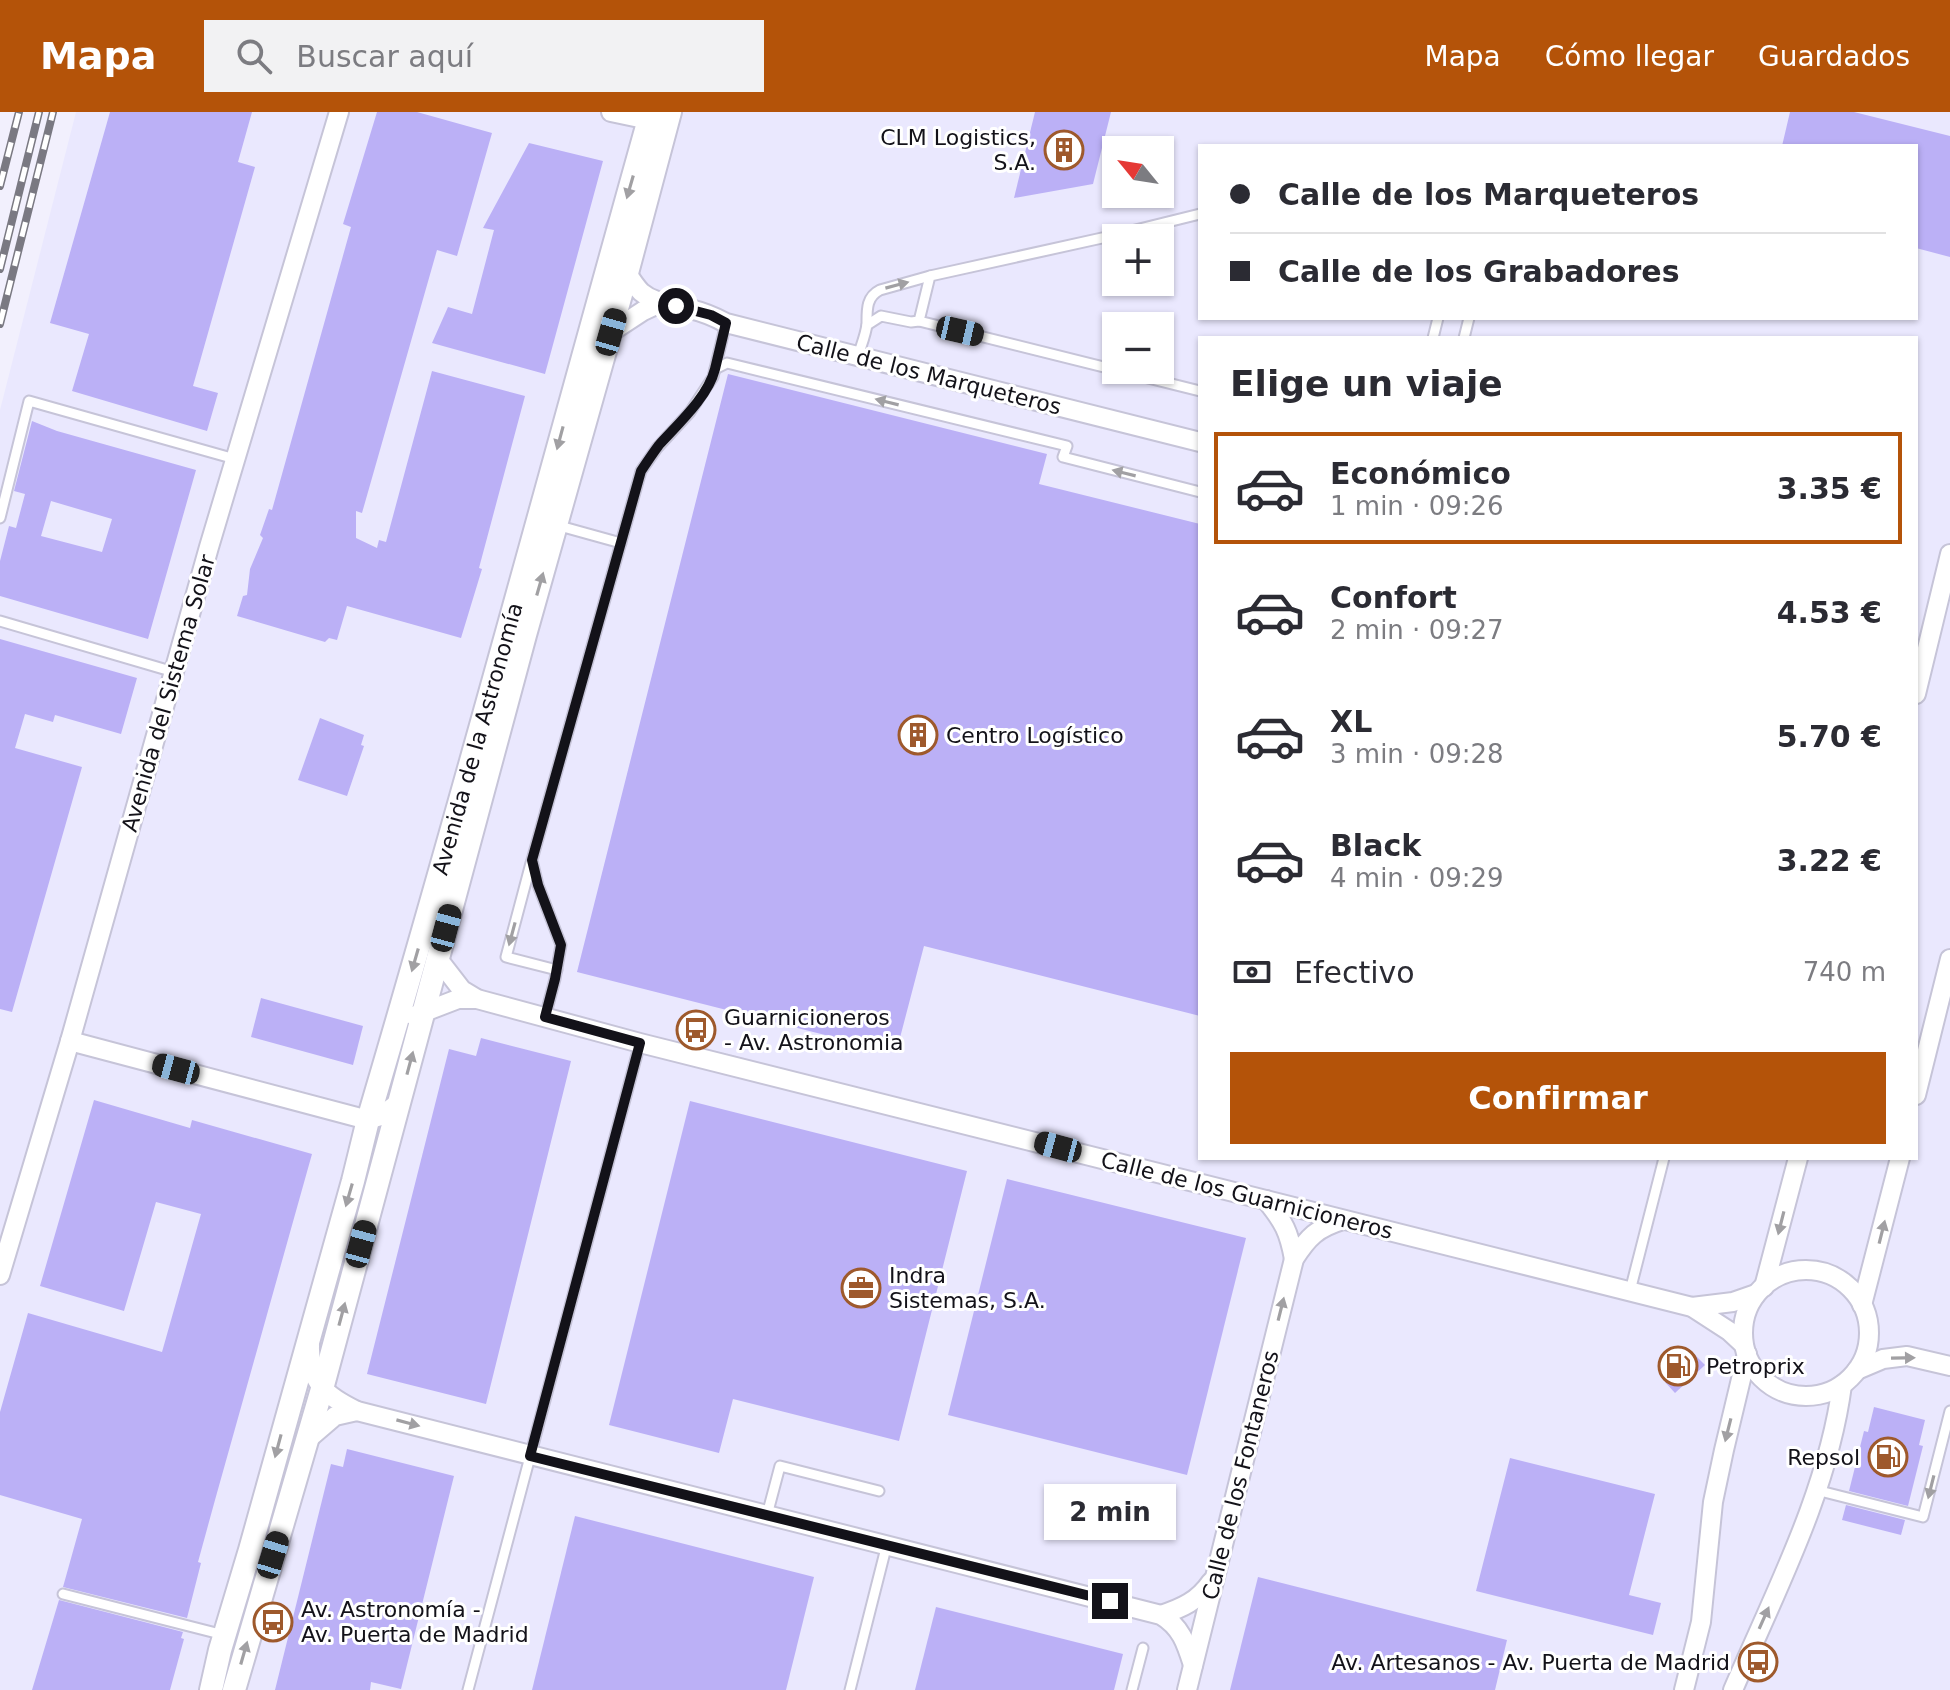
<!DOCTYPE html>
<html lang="es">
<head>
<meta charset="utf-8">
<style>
  body { margin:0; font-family:"DejaVu Sans",sans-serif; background:#f2f2f3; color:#2b2b33; height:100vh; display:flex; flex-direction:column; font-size:30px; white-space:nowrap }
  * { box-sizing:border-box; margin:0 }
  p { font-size:26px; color:#7c7c81 }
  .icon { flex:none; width:44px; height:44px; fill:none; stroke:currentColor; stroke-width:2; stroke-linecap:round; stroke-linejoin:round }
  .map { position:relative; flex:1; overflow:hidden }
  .sheet { position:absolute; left:1198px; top:224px; width:720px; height:824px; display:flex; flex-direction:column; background:#fff; border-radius:0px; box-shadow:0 2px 6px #0004 }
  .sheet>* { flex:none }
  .hud { position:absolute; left:1198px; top:32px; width:720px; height:176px; border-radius:0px; box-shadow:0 2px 6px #0004; display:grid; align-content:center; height:176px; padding:0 32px; background:#fff }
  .needle { width:52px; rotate:300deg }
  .buttons { position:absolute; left:1102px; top:24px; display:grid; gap:16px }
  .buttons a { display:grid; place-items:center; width:72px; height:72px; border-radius:0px; background:#fff; box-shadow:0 2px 6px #0004; font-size:40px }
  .end { position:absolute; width:36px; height:36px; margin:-18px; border:10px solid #131219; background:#fff; box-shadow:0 0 0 4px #fff }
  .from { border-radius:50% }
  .bubble { position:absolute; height:56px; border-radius:0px; background:#fff; box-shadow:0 2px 6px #0004; font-size:26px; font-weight:800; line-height:56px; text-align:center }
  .car { position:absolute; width:24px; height:48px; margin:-24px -12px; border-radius:10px; box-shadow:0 0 6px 2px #0007; background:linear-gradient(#222 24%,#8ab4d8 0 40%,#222 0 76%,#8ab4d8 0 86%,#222 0) }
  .hud b { display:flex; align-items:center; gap:28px; height:76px; font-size:30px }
  .hud b+b { border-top:2px solid #e1e1e2 }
  .hud i { width:20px; height:20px; background:#2b2b33 }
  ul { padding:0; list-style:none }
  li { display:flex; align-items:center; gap:24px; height:112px; margin:0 16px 12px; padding:0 16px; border:4px solid transparent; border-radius:0px }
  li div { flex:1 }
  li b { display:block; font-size:30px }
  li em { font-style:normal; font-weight:800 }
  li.active { border-color:#b45309 }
  li>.icon { width:72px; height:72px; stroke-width:1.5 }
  h2 { padding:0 32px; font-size:36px; line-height:96px }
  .pay { display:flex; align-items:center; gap:20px; height:88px; padding:0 32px; font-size:30px }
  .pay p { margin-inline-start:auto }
  .cta { display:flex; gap:16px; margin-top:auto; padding:16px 32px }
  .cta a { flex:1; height:92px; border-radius:0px; background:#b45309; color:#fff; font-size:32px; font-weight:800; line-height:92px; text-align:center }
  header { display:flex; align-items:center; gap:48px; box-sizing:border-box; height:112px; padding:0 40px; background:#b45309; color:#fff }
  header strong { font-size:38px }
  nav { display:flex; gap:44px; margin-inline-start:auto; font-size:28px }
  .search { width:560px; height:72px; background:#f2f2f3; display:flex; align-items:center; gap:20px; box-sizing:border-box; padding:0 28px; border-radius:0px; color:#7c7c81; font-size:30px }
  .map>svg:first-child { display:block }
  .built { fill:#eae8fe; fill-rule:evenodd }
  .building { fill:#bbb0f6; fill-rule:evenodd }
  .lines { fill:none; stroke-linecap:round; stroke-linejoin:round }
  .service-casing { stroke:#c6c4d8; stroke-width:13 }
  .minor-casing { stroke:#c6c4d8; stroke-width:22 }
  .tertiary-casing { stroke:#c6c4d8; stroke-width:26 }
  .service { stroke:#fff; stroke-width:9 }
  .minor { stroke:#fff; stroke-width:18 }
  .tertiary { stroke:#fff; stroke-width:22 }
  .rail-casing { stroke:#7a7982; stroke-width:8 }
  .rail { stroke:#fff; stroke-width:5; stroke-dasharray:15; stroke-linecap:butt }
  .oneway { fill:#a1a0a3 }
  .route { stroke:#131219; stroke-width:10 }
  .labels { text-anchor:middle; stroke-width:6; stroke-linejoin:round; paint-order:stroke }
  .poi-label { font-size:22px; fill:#131219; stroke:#fff; text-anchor:start }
  .street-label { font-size:22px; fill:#131219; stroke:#fff }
</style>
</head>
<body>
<header>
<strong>Mapa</strong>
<div class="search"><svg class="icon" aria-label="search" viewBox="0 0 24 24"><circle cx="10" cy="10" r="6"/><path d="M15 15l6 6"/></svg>Buscar aquí</div>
<nav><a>Mapa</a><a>Cómo llegar</a><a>Guardados</a></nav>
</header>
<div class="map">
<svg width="1950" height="1578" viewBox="0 0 1950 1578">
  <rect width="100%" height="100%" fill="#f2f0fd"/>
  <g class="built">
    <polygon points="76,0 651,0 211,1578 0,1578 0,298"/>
    <path d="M670,0h1280v1578h-1716zM1200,34h716v172h-716zM1116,38h44v44h-44zM1116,126h44v44h-44zM1116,214h44v44h-44zM1200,226h716v820h-716z"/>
  </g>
  <g class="building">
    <polygon points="110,0 252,0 238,50 255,55 193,274 218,281 207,319 72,279 89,222 50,211"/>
    <polygon points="377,0 417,0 492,21 457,144 437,138 362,401 356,399 356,426 377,436 379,428 386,430 432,259 525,284 479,456 482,457 461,526 347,494 337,528 329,526 325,530 237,504 243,484 247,483 250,457 263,426 260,423 269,397 272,398 351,115 343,112"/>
    <polygon points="1035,0 1111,0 1093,72 1014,86"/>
    <polygon points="1790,0 1854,0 1950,24 1950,145 1916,136 1916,34 1782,34"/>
    <polygon points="529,31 603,49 545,262 432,231 448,195 472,202 494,118 483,116"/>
    <polygon points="728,262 1047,342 1039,372 1200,412 1200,904 924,834 896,941 577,860"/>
    <path d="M32,309l25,10 139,39 -48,169 -148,-43v-35l9,-35 7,2 9,-34 -11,-3zM51,389l61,18 -10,33 -61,-16z"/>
    <polygon points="0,527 137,566 121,622 55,603 53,610 25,602 15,636 82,655 12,900 0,897"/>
    <polygon points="320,606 364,623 361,633 364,634 347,684 298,668"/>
    <polygon points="261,886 363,914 353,953 251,925"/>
    <polygon points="481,926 571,949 486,1292 367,1262 449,937 476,944"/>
    <polygon points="94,988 190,1016 192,1008 312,1042 215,1388 198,1450 201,1451 187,1506 63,1475 82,1407 0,1383 0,1300 28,1201 162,1240 201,1102 156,1090 124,1199 40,1174"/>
    <polygon points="690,989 967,1059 899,1329 733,1287 719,1341 609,1313"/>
    <polygon points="1007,1067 1246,1126 1187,1363 948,1303"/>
    <polygon points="1694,1242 1705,1253 1675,1281 1665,1270"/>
    <polygon points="1874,1295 1925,1308 1919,1333 1923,1334 1908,1394 1849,1379 1864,1319 1868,1320"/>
    <polygon points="347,1337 454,1364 401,1577 371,1570 370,1578 275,1578 331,1352 343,1355"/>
    <polygon points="1510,1346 1655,1382 1629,1483 1661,1491 1653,1523 1476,1479"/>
    <polygon points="1846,1393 1905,1408 1901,1423 1842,1408"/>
    <polygon points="575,1404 814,1465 786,1578 532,1578"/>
    <polygon points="1258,1465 1507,1528 1495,1578 1230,1578"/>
    <polygon points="59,1488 183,1520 181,1526 184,1527 170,1578 32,1578"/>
    <polygon points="936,1495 1123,1542 1114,1578 915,1578"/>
  </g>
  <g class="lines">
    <defs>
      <g id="service">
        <polyline points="1200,102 1111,124 930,164 919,209 1200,279"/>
        <polyline points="867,213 881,204 911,210 919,209"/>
        <polyline points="1433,226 1438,206"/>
        <polyline points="1464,226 1469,206"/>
        <path d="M858,244c3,-10 8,-22 9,-32 0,-14 -1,-27 13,-34l50,-14"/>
        <polyline points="715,257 727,251 1067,334 1063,345 1200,380"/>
        <polyline points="0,406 29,289 235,347"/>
        <polyline points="556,413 621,431"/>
        <polyline points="0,509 174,560"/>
        <polyline points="531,751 506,845 557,858"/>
        <polyline points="545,905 555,867 561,833 538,773 532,748 641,359 657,336 690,300 713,265 726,211"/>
        <polyline points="1630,1179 1664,1046"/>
        <polyline points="1816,1378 1923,1405 1950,1299"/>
        <polyline points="767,1403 780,1354 879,1379"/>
        <polyline points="63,1482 224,1523"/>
        <polyline points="468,1578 640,931"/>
        <polyline points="850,1578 887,1432"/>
        <polyline points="1132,1578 1143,1536"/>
      </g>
      <g id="minor">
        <polyline points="611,0 649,8 659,5"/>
        <path d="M622,153c6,9 11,19 19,27 14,12 32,12 49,17 13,3 25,8 36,14l474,119"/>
        <polyline points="611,220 643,199 660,191"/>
        <polyline points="1916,582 1950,442"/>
        <polyline points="438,847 462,878 477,887 640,931 1692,1195 1729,1219 1743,1232"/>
        <polyline points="414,904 458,887 477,887"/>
        <polyline points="70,929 368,1008 381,1004 399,990"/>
        <polyline points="1916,983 1950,847"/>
        <path d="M1266,1088c18,22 23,32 28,59"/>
        <circle cx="1806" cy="1221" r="63"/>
        <polyline points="0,1163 70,929 209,435 339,0"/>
        <polyline points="1764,1175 1798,1046"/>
        <polyline points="1862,1193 1900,1046"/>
        <polyline points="1692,1195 1733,1190 1756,1182"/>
        <path d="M310,1234c-1,37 16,50 47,65l804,204c20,12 25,28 32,50"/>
        <polyline points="1857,1258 1883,1247 1907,1244 1950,1254"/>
        <polyline points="307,1328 335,1304 357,1299"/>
        <path d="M1161,1503c21,-7 37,-14 50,-33"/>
        <path d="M1187,1578l107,-431c14,-22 23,-31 49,-39"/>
        <polyline points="1684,1578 1701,1510 1713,1390 1724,1338 1747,1242"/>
        <path d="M1733,1578c42,-98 95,-198 109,-305"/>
      </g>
      <g id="tertiary">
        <path id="s1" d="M211,1578l9,-40 30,-100 103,-369 15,-61c99,-335 189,-672 283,-1008"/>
        <polyline points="234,1578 322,1277 525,523 627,161 670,0"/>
      </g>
    </defs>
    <use href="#service" class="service-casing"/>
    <use href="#minor" class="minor-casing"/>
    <use href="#tertiary" class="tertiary-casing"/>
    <use href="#service" class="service"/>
    <use href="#minor" class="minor"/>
    <use href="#tertiary" class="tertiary"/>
    <defs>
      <g id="rail">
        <polyline points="0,74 19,0"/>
        <polyline points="0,157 39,0"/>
        <polyline points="0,212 53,0"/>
      </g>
    </defs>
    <use href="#rail" class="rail-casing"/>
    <use href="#rail" class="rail"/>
  </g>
  <defs><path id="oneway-solid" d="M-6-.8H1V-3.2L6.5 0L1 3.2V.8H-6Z" transform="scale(2)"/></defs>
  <g class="oneway">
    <use href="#oneway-solid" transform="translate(630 75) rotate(106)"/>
    <use href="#oneway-solid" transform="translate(897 173) rotate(-15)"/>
    <use href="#oneway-solid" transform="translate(887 290) rotate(-166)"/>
    <use href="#oneway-solid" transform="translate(560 326) rotate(105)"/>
    <use href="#oneway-solid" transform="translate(1124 361) rotate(-166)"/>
    <use href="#oneway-solid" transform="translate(540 472) rotate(-74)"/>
    <use href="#oneway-solid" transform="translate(512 822) rotate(105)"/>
    <use href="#oneway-solid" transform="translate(415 848) rotate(106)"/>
    <use href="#oneway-solid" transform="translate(410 951) rotate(-75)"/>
    <use href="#oneway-solid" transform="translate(349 1083) rotate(106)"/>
    <use href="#oneway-solid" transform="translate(1781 1111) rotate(104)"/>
    <use href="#oneway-solid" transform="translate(1882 1120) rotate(-76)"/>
    <use href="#oneway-solid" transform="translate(1281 1197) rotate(-76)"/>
    <use href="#oneway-solid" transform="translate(342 1202) rotate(-75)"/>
    <use href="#oneway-solid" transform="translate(1903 1246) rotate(-1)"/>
    <use href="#oneway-solid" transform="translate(408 1311) rotate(15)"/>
    <use href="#oneway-solid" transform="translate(1728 1318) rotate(104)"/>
    <use href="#oneway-solid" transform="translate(278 1334) rotate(105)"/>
    <use href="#oneway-solid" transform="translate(1931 1375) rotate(104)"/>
    <use href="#oneway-solid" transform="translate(1764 1506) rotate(-66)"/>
    <use href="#oneway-solid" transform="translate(244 1541) rotate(-74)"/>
  </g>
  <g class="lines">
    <path class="route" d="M676,194l35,9 15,8 -11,46c-7,28 -37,55 -56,76 -6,8 -12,17 -18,26l-109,389 6,25 23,60 -6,34 -10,38 95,26 -110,413 580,145"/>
  </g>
  <defs>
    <symbol id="building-ring" viewBox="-11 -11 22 22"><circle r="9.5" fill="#fff" stroke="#9e592c" stroke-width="1.5"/><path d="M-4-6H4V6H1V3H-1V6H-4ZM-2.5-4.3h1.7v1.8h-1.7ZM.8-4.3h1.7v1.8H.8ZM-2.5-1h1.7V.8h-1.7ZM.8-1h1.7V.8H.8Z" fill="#9e592c"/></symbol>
    <symbol id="bus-ring" viewBox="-11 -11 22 22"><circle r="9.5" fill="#fff" stroke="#9e592c" stroke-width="1.5"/><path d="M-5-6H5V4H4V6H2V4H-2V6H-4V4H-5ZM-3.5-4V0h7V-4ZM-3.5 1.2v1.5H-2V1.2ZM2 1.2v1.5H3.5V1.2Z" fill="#9e592c"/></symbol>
    <symbol id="office-ring" viewBox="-11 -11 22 22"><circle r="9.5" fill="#fff" stroke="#9e592c" stroke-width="1.5"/><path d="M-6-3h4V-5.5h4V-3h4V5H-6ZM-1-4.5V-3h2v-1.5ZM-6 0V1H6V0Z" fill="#9e592c"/></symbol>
    <symbol id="fuel-ring" viewBox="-11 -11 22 22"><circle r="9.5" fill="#fff" stroke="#9e592c" stroke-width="1.5"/><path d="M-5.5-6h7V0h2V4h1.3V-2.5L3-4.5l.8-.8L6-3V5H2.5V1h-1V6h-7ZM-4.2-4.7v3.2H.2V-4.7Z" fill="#9e592c"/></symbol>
  </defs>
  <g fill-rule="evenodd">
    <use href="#building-ring" x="1042" y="16" width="44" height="44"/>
    <use href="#building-ring" x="896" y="601" width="44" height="44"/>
    <use href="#bus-ring" x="674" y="896" width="44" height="44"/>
    <use href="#office-ring" x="839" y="1154" width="44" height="44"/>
    <use href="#fuel-ring" x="1656" y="1232" width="44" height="44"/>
    <use href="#fuel-ring" x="1866" y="1323" width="44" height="44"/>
    <use href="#bus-ring" x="251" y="1488" width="44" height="44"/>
    <use href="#bus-ring" x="1736" y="1528" width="44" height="44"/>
  </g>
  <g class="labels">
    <g class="poi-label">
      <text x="1036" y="33" text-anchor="end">CLM Logistics,<tspan x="1036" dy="25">S.A.</tspan></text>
      <text x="946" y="631">Centro Logístico</text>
      <text x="724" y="913">Guarnicioneros<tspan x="724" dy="25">- Av. Astronomia</tspan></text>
      <text x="889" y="1171">Indra<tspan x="889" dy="25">Sistemas, S.A.</tspan></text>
      <text x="1706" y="1262">Petroprix</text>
      <text x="1860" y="1353" text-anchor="end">Repsol</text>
      <text x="301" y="1505">Av. Astronomía -<tspan x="301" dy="25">Av. Puerta de Madrid</tspan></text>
      <text x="1730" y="1558" text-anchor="end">Av. Artesanos - Av. Puerta de Madrid</text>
    </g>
    <g class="street-label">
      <text transform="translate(929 262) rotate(14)" y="8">Calle de los Marqueteros</text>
      <text transform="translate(168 581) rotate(-74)" y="8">Avenida del Sistema Solar</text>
      <text dy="8" stroke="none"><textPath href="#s1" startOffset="988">Avenida de la Astronomía</textPath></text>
      <text transform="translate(1247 1083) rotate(14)" y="8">Calle de los Guarnicioneros</text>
      <text transform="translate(1240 1363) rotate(-76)" y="8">Calle de los Fontaneros</text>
    </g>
  </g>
</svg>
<div class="buttons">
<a><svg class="needle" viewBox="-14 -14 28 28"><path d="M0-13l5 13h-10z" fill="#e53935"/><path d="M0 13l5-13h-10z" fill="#7c7c81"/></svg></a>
<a>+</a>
<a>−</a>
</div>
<i class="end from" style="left:676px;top:194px"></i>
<i class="end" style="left:1110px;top:1489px"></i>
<div class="bubble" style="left:1044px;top:1372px;width:132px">2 min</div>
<i class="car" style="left:960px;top:219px;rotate:103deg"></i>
<i class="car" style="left:611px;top:220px;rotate:16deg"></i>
<i class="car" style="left:446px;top:816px;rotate:15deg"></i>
<i class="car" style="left:176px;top:957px;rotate:285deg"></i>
<i class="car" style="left:1058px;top:1035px;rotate:285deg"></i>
<i class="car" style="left:361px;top:1132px;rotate:15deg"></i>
<i class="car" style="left:273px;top:1443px;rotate:17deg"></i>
<div class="hud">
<b><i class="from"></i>Calle de los Marqueteros</b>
<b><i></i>Calle de los Grabadores</b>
</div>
<section class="sheet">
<h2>Elige un viaje</h2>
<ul>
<li class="active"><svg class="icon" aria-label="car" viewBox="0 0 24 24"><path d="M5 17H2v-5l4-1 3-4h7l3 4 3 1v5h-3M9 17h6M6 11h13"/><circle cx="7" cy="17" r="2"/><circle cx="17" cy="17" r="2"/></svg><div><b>Económico</b><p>1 min · 09:26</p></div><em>3.35 €</em></li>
<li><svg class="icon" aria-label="car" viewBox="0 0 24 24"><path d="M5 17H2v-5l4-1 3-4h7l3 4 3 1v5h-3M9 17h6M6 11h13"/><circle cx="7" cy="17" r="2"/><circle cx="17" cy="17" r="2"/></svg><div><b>Confort</b><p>2 min · 09:27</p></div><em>4.53 €</em></li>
<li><svg class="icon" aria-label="car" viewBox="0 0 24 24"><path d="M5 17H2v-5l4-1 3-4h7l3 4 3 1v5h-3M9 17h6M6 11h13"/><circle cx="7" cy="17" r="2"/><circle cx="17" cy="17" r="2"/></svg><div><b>XL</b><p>3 min · 09:28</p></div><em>5.70 €</em></li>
<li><svg class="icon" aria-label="car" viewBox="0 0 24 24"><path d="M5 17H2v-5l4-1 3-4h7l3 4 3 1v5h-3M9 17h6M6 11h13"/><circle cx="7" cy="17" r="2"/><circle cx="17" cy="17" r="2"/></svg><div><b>Black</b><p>4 min · 09:29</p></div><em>3.22 €</em></li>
</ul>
<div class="pay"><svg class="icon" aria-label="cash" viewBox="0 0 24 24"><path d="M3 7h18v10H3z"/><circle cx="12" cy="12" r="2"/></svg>Efectivo<p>740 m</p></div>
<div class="cta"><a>Confirmar</a></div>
</section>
</div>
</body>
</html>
